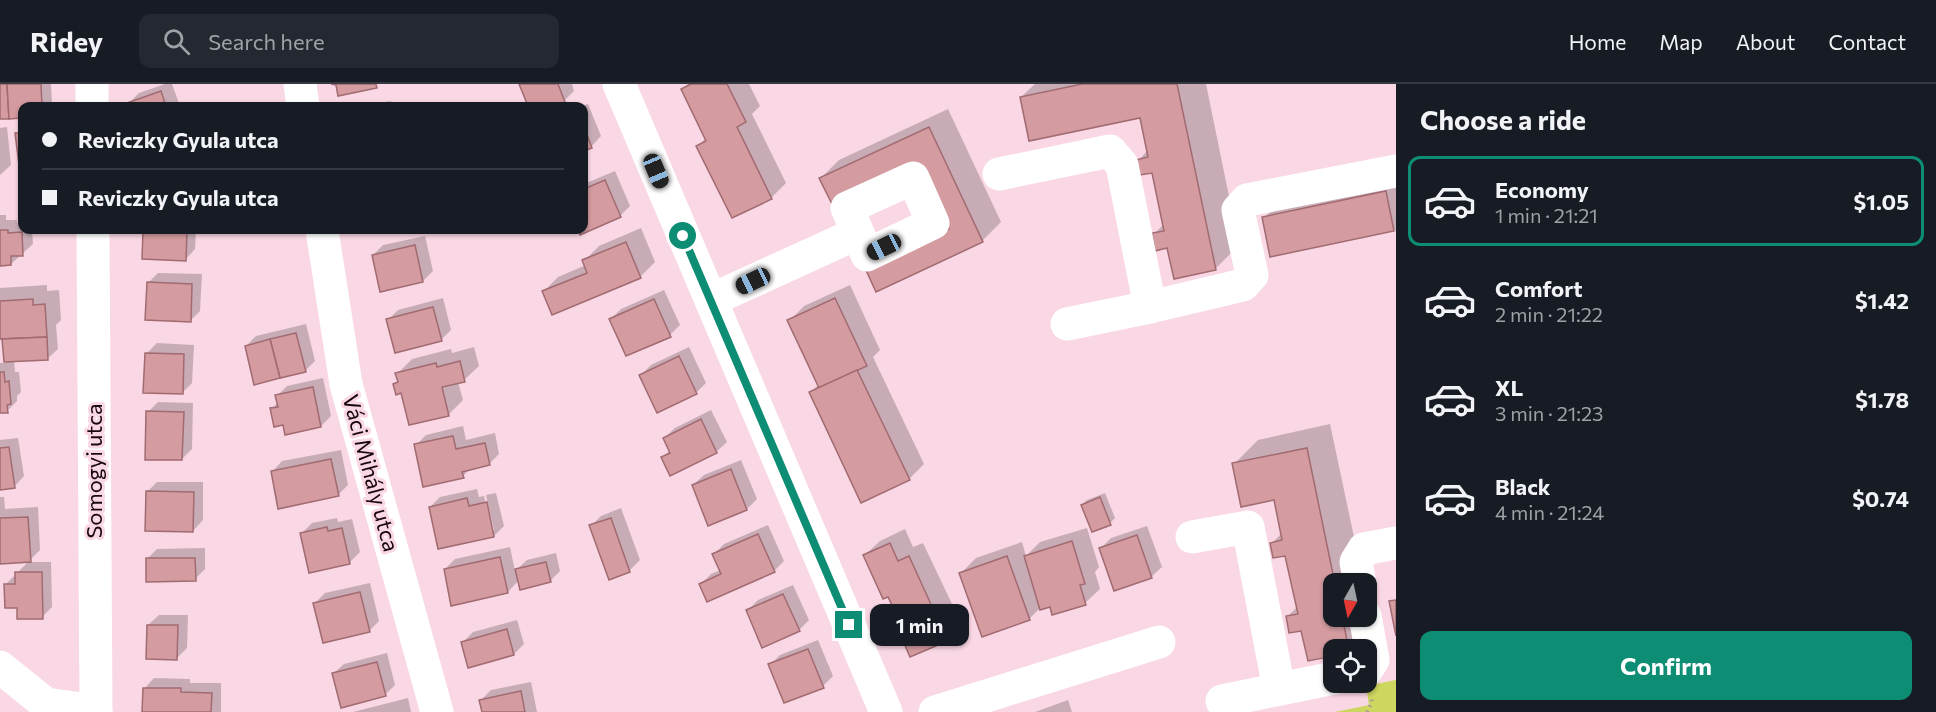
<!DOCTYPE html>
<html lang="en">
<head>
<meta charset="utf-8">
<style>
  body { margin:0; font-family:Commissioner,sans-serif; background:#242831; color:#f1f3f6; height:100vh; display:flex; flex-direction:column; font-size:22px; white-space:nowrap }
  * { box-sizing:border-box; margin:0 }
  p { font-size:20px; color:#9ea1a6 }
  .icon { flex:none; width:33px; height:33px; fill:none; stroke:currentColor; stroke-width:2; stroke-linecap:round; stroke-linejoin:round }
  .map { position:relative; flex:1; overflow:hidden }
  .side { display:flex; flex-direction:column; background:#171b24; width:540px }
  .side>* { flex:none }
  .guide { position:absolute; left:18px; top:18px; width:570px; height:132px; border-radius:12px; box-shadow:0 2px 4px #0004; display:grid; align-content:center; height:132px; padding:0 24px; background:#171b24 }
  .needle { width:39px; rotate:189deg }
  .fabs { position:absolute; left:1323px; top:489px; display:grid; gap:12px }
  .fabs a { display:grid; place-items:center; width:54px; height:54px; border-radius:12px; background:#171b24; box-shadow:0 2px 4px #0004; font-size:30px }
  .end { position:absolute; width:27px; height:27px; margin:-14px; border:8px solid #0d8d73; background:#fff; box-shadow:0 0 0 3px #fff }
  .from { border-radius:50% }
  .bubble { position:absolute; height:42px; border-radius:12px; background:#171b24; box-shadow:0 2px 4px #0004; font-size:20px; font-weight:700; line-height:42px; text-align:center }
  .car { position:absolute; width:18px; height:36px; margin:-18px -9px; border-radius:8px; box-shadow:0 0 4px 2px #0007; background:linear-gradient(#222 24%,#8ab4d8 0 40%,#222 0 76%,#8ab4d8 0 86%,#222 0) }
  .guide b { display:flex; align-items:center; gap:21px; height:57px; font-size:22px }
  .guide b+b { border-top:2px solid #363941 }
  .guide i { width:15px; height:15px; background:#f1f3f6 }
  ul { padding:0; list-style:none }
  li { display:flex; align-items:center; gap:18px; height:90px; margin:0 12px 9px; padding:0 12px; border:3px solid transparent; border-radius:12px }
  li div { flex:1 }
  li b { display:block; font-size:22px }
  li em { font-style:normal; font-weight:700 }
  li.current { border-color:#0d8d73 }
  li>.icon { width:54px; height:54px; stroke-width:1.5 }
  h2 { padding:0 24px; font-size:27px; line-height:72px }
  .button { display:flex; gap:12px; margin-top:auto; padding:12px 24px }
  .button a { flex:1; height:69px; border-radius:12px; background:#0d8d73; color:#fff; font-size:24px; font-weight:700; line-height:69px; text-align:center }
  header { display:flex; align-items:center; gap:36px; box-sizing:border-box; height:84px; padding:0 30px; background:#171b24; border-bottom:2px solid #363941 }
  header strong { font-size:28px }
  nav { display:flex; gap:33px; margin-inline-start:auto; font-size:21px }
  .search { width:420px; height:54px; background:#242831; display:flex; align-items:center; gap:15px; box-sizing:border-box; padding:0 21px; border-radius:12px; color:#9ea1a6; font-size:22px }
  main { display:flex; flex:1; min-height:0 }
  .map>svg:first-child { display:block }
  .green { fill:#cdd65f }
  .shadow { fill:#0003 }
  .building { fill:#d49ba0; stroke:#a16b71; stroke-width:1.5 }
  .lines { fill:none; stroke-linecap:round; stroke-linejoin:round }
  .path { stroke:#ae929d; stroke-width:4; stroke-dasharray:1.5 4.5; stroke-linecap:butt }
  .minor { stroke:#fff; stroke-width:33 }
  .route { stroke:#0d8d73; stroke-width:8 }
  .labels { text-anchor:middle; stroke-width:6; stroke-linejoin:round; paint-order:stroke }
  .street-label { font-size:22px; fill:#19070f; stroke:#f9d7e4 }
</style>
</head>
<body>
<header>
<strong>Ridey</strong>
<div class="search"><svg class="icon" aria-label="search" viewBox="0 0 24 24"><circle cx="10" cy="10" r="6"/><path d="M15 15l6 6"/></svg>Search here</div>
<nav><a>Home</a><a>Map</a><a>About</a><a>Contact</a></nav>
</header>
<main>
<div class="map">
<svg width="1396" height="628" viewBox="0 0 1396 628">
  <rect width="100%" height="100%" fill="#f9d7e4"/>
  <polygon class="green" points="1396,596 1396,628 1335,628 1369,621 1366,602"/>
  <g class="shadow">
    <polygon points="0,0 51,0 52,21 22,22 22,33 0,34"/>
    <polygon points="165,0 172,0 180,22 130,22 129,19 139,9"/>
    <polygon points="520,0 572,0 574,7 564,17 551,22 530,22"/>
    <polygon points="688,0 749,0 760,22 752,30 786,99 771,114 733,132 698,62 706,54 683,5"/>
    <polygon points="1035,0 1206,0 1239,161 1215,185 1169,162 1154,150 1164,140 1153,88 1138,77 1148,66 1141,32 1021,13"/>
    <polygon points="391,17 392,22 376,22 379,19"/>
    <polygon points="588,20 601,52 591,63 584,66 584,22 581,22"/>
    <polygon points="948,25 1001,138 982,157 867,185 947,137 919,78 821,94 839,76"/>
    <polygon points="7,43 11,81 0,91 0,44"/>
    <polygon points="22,44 22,88 21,88 17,50"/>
    <polygon points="615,87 630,122 620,132 581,149 579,146 584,146 584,100"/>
    <polygon points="1396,87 1396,149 1395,145 1271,171 1264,134 1288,110"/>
    <polygon points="0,131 6,131 6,136 17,136 17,139 22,139 22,146 32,146 33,160 11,180 0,180"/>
    <polygon points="641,144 655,178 640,193 544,207 558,193 586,181 584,177 599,162"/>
    <polygon points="145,146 196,146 195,165 185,176 143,174"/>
    <polygon points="425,152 433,187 423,197 373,171 383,161"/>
    <polygon points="158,189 202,190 200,227 190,237 148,199"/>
    <polygon points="47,201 47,207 59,206 61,236 56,241 58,265 47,275 14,276 15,288 19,288 21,308 17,312 17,317 7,327 0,328 0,279 5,279 4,254 0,254 0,204"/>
    <polygon points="850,201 880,266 873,273 924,380 909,395 810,309 819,300 789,237 804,222"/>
    <polygon points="664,206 680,241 670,251 611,235 621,225"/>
    <polygon points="443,214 451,246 441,256 388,236 398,226"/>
    <polygon points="306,240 315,277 305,287 246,262 256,252"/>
    <polygon points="157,259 194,261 192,299 182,309 146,270"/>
    <polygon points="474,263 479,282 464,296 458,298 463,316 448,331 402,307 395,300 399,296 397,290 412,275 451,265 452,269"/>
    <polygon points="689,263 706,299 696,309 641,291 651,281"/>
    <polygon points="323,294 331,332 321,342 284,339 272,325 278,318 277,312 287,302"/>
    <polygon points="158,318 193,319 192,365 182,375 148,328"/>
    <polygon points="711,326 727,358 716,368 671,390 663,373 670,366 664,354 675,344"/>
    <polygon points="1330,340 1364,500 1334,500 1334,532 1366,532 1366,512 1373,543 1351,566 1334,566 1302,545 1287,533 1298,522 1286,470 1272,459 1282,449 1275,415 1234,380 1258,356"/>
    <polygon points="463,342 466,356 495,349 499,370 489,380 471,384 463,392 416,361 426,351"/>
    <polygon points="18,354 24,392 14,403 0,405 0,356"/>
    <polygon points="341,366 348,401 338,411 272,388 282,377"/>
    <polygon points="741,376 757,415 747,425 693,401 704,391"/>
    <polygon points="157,398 203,398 203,436 193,447 147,408"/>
    <polygon points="477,405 479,413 484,412 491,446 494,446 486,411 496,409 504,442 494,452 430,423 440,413"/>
    <polygon points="1105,409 1115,434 1110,439 1082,421 1087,416"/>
    <polygon points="0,413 4,413 5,425 38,423 40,466 28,478 51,478 52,523 42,533 18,523 6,500 29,477 0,478"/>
    <polygon points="621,424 640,476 629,487 591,442 601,432"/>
    <polygon points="337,434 338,438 352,435 360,468 349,479 302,449 312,439"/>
    <polygon points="768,441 784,477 774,487 701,500 711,490 721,486 714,470 724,460"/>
    <polygon points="1147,442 1162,483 1151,493 1101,464 1111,454"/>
    <polygon points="1087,444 1099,483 1095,488 1100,505 1085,519 1041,523 1029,535 961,489 976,474 1022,458 1026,472 1040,458"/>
    <polygon points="905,445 913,463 923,459 953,522 945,530 952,545 938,559 911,571 895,537 899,533 865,471 880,457"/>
    <polygon points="510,463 515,487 527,476 556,469 560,487 550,497 519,496 508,508 445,485 455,475"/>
    <polygon points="205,464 205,485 195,495 147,475 157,465"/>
    <polygon points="370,499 379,537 369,547 315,519 325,509"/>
    <polygon points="793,501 809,536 799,546 748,526 758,516"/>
    <polygon points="159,531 188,531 187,564 177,574 148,541"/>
    <polygon points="517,536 524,560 514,570 463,558 473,548"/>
    <polygon points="818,556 833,592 823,602 770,581 780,571"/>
    <polygon points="387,569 395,601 385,611 333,590 344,580"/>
    <polygon points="154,594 190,595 190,599 221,599 221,628 144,628 144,605"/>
    <polygon points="531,598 537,628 483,628 481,616 491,606"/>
    <polygon points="408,614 411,628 353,628"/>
    <polygon points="1068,616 1072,628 1035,628"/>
  </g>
  <g class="building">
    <polygon points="0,0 7,0 9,35 0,35"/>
    <polygon points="7,0 41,0 42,22 22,22 22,34 9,35"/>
    <polygon points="331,0 376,0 377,4 338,12 336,1"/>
    <polygon points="519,0 558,0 565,18 555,22 528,22"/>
    <polygon points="691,0 727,0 746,38 737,43 772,115 732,134 696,62 706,57 681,5"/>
    <polygon points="1082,0 1177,0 1216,186 1174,195 1167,164 1155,167 1152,149 1164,147 1152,89 1140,91 1136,76 1148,73 1140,34 1029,57 1020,13"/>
    <polygon points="161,7 166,22 128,22 127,19"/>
    <polygon points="584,43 592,64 584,67"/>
    <polygon points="929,43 983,158 876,208 865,184 949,145 918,80 832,120 819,94"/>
    <polygon points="15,49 22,49 22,89 20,89"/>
    <polygon points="605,96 621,133 580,151 578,146 584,146 584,105"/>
    <polygon points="1386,107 1394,147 1270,173 1262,133"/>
    <polygon points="0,146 8,146 8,149 22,148 23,172 11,172 11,181 0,182"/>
    <polygon points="143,146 187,146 186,177 142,175"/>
    <polygon points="626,158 641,194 552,231 542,207 587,189 582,176"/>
    <polygon points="415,161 423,198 380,208 372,171"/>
    <polygon points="147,198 192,200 191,238 145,236"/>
    <polygon points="835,214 867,282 819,304 787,236"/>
    <polygon points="33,215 33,221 45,220 47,253 0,255 0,217"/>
    <polygon points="654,215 671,253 626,272 609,235"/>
    <polygon points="433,223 442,257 395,269 386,235"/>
    <polygon points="296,249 306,288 280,294 270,255"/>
    <polygon points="47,253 48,276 4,278 2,255"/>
    <polygon points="270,255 280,294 254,301 245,262"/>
    <polygon points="145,269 184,270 183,310 143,309"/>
    <polygon points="679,272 697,310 657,329 639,291"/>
    <polygon points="460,277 465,298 442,303 449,332 409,341 401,309 396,311 393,300 398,298 395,289 436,279 437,283"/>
    <polygon points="857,286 910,396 861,419 809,308"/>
    <polygon points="0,288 4,288 5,298 9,297 11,320 7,321 8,329 0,329"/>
    <polygon points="313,303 321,343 285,351 283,341 274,343 270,324 278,323 275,311"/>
    <polygon points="146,327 184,328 182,376 145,376"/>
    <polygon points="701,335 717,369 670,392 661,373 670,369 663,354"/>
    <polygon points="453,352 456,365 485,359 490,381 462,388 464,394 423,403 414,360"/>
    <polygon points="9,363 15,404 0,406 0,364"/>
    <polygon points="1307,364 1335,500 1334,500 1334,532 1342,532 1349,566 1334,566 1334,572 1308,577 1301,547 1289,549 1286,532 1298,530 1285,472 1273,474 1270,459 1282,456 1274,416 1241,423 1232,379"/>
    <polygon points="331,375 339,412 278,425 271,387"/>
    <polygon points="731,385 747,426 708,442 692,401"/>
    <polygon points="146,407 194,408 193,448 145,447"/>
    <polygon points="1100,413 1111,441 1092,448 1081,421"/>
    <polygon points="467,414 469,422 487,418 494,453 438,465 429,423"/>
    <polygon points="28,433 31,478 0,480 0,434"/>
    <polygon points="611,434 630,488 609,496 589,441"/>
    <polygon points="327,443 328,447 342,444 350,480 309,489 300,449"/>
    <polygon points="758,450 775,488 707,518 699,500 721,490 712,470"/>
    <polygon points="1137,451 1152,494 1114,507 1099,464"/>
    <polygon points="1072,457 1085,500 1080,501 1086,521 1052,531 1050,523 1040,526 1024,472"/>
    <polygon points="890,459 898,477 909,472 939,538 930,542 938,561 910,573 894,536 898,534 888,513 883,515 863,471"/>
    <polygon points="1007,472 1030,536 982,553 959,489"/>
    <polygon points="500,473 508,509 451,522 444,485"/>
    <polygon points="146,474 195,474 196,497 146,498"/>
    <polygon points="546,478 551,498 520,506 515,485"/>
    <polygon points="15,488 42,488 43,535 17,535 17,524 5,524 4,500 15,500"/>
    <polygon points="360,508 370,548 323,559 313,519"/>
    <polygon points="783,510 800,547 762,564 746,526"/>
    <polygon points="1396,516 1396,552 1389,517"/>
    <polygon points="147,541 178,541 177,576 146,575"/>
    <polygon points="507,545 514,571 468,584 461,558"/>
    <polygon points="808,565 824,604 784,619 768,580"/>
    <polygon points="377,578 386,612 341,624 332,589"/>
    <polygon points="143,604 181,604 181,608 212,609 211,628 142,628"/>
    <polygon points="521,607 525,628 482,628 479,616"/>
  </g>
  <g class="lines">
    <polyline class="path" points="1367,628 1372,618 1371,612"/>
    <g class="minor">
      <polyline points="92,0 92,22"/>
      <polyline points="300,0 303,22"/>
      <polyline points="619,0 886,628"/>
      <polyline points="999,90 1110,67 1122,81 1150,223"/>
      <polyline points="93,146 96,628"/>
      <polyline points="322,146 346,300 437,628"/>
      <polyline points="711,216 858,149 867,171 933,139 913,94 847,124 858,149"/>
      <polyline points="1067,240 1150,223 1243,201 1252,191 1238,126 1247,116 1396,87"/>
      <polyline points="1192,453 1248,443 1279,605"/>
      <polyline points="1360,500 1356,478 1364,465 1396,459"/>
      <polyline points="1365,532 1373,576 1366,587"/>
      <polyline points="0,583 46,620 96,627"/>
      <polyline points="1222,617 1334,594"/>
      <polyline points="935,628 1159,558"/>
    </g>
  </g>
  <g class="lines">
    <polyline class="route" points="683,152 849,541"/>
  </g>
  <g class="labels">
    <g class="street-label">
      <text transform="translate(94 387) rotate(-90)" y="8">Somogyi utca</text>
      <text transform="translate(371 389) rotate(75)" y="8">Váci Mihály utca</text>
    </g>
  </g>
</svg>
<div class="fabs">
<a><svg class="needle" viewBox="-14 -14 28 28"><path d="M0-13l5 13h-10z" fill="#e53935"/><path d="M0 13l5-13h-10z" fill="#9ea1a6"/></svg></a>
<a><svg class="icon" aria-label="locate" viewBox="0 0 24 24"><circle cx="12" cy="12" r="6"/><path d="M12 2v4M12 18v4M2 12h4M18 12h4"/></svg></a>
</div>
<i class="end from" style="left:683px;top:152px"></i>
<i class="end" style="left:849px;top:541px"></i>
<div class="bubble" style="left:870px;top:520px;width:99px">1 min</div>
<i class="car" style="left:656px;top:87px;rotate:157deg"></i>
<i class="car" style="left:884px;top:163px;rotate:244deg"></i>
<i class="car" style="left:753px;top:197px;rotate:245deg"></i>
<div class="guide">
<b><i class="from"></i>Reviczky Gyula utca</b>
<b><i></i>Reviczky Gyula utca</b>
</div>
</div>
<section class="side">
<h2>Choose a ride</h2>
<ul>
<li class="current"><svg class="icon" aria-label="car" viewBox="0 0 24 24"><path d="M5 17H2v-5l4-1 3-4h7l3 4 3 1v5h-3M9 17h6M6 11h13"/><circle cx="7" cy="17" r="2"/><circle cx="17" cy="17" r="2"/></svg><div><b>Economy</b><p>1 min · 21:21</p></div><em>$1.05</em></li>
<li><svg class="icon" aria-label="car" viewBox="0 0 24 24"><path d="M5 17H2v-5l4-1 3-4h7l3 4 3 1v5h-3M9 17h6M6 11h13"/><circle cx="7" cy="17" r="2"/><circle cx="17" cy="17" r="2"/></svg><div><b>Comfort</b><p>2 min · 21:22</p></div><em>$1.42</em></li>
<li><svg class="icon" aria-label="car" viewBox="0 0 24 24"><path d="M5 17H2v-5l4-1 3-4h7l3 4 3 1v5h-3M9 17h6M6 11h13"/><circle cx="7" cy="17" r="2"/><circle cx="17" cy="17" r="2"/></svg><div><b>XL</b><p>3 min · 21:23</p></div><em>$1.78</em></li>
<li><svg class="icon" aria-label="car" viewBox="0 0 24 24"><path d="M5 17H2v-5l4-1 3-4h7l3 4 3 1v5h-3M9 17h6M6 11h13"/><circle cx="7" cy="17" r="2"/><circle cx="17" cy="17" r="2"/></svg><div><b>Black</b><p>4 min · 21:24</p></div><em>$0.74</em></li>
</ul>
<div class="button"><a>Confirm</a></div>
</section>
</main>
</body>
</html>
